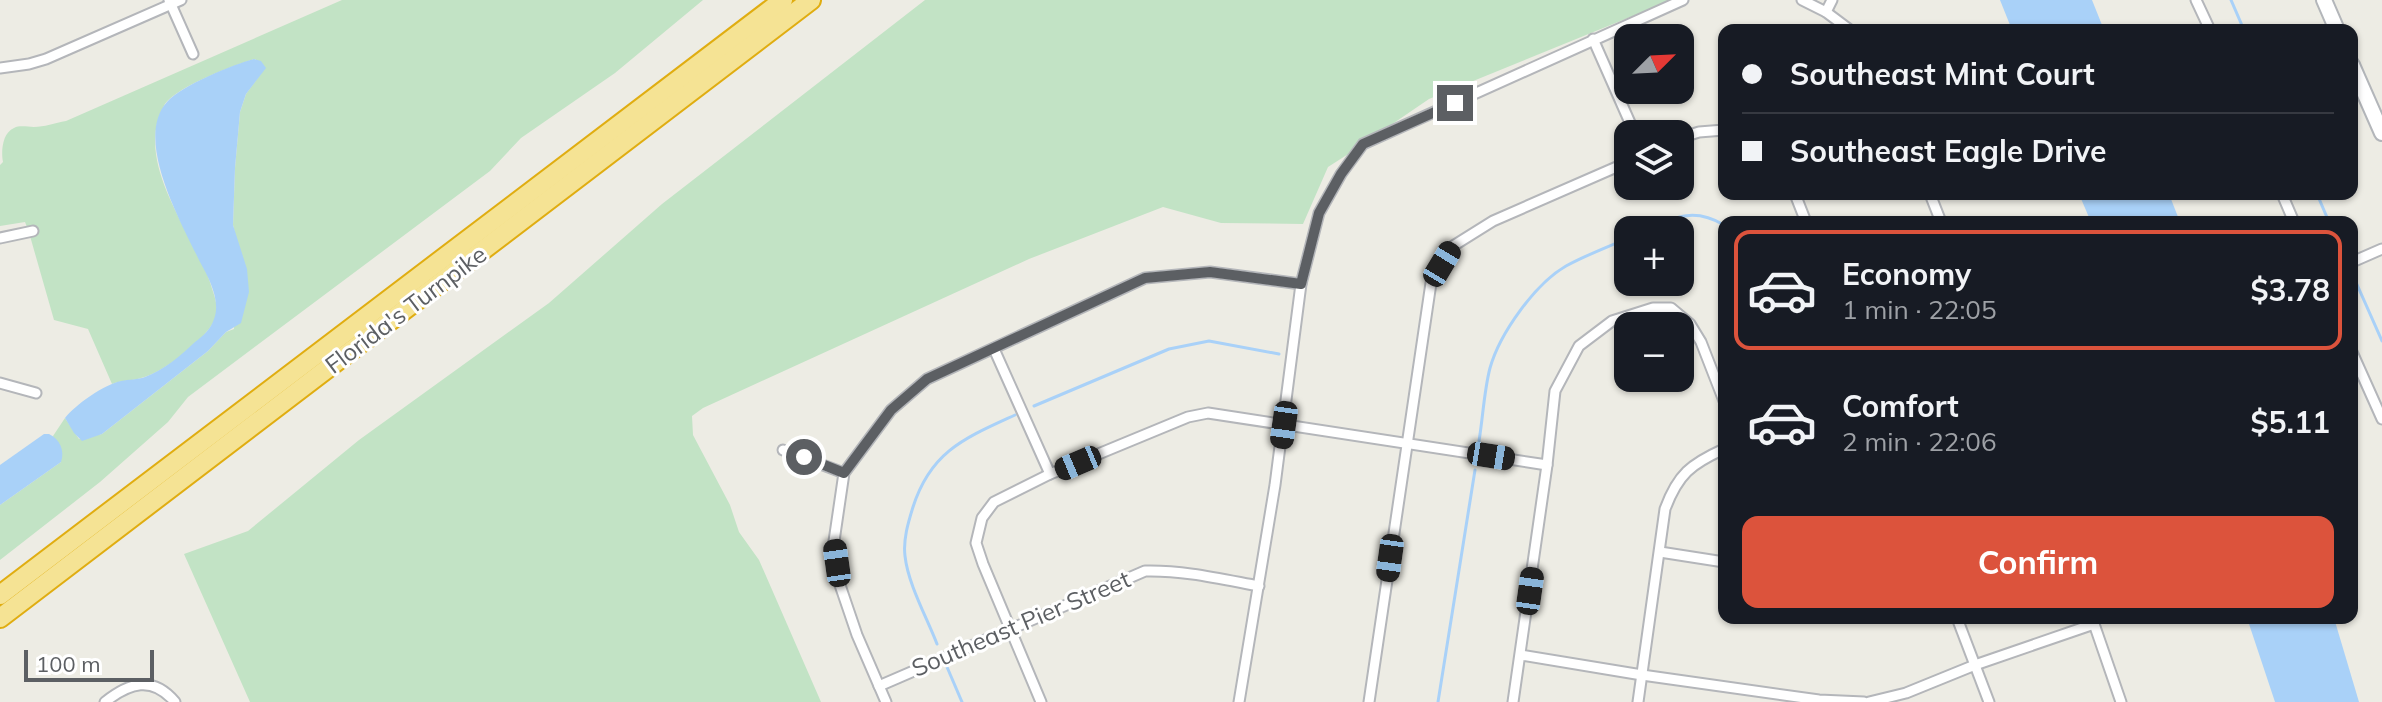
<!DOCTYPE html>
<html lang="en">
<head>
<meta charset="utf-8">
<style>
  body { margin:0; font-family:Mulish,sans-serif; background:#242831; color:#f1f3f6; height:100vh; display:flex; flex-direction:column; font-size:30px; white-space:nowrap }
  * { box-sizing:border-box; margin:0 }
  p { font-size:26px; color:#9ea1a6 }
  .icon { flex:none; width:44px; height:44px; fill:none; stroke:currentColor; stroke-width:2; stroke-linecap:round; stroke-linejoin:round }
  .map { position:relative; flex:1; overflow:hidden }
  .details { position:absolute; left:1718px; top:216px; width:640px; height:408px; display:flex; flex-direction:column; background:#171b24; border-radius:16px; box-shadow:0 2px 6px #0004 }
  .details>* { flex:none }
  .guide { position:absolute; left:1718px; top:24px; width:640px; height:176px; border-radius:16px; box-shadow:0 2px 6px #0004; display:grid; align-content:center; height:176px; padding:0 24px; background:#171b24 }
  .needle { width:52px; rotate:66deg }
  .controls { position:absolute; left:1614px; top:24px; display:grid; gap:16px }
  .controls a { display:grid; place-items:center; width:80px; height:80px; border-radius:16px; background:#171b24; box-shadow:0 2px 6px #0004; font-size:40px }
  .scale { position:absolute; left:24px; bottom:20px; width:130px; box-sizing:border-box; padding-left:8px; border:4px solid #5c5f63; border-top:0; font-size:22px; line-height:28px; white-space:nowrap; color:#5c5f63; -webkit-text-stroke:6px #fff; paint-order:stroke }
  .end { position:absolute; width:36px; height:36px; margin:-18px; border:10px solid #5c5f63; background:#fff; box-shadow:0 0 0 4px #fff }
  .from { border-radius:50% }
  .car { position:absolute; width:24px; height:48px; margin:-24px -12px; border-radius:10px; box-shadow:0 0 6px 2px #0007; background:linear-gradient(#222 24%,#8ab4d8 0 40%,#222 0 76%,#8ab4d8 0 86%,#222 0) }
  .guide b { display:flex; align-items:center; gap:28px; height:76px; font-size:30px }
  .guide b+b { border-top:2px solid #363941 }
  .guide i { width:20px; height:20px; background:#f1f3f6 }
  ul { padding:14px 0 0; list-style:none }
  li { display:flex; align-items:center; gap:24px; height:120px; margin:0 16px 12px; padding:0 8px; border:4px solid transparent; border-radius:16px }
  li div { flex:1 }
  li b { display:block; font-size:30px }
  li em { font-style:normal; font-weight:700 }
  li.on { border-color:#dc533c }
  li>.icon { width:72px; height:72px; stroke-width:1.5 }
  .action { display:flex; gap:16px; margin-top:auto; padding:16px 24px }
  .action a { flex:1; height:92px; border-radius:16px; background:#dc533c; color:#fff; font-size:32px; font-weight:700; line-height:92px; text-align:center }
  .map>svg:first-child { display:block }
  .green { fill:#c2e3c5 }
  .water { fill:#a9d1f8 }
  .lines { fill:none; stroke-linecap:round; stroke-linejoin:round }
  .stream { stroke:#a9d1f8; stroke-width:3 }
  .street-casing { stroke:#b4b6ba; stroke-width:13 }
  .secondary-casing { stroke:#b3b6ba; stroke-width:18 }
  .highway-casing { stroke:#e0ad11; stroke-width:22 }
  .street { stroke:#fff; stroke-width:9 }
  .secondary { stroke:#fff; stroke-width:14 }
  .highway { stroke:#f5e394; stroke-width:18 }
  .route { stroke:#5c5f63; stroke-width:10 }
  .labels { text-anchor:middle; stroke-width:6; stroke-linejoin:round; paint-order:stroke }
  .street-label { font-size:24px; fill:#5c5f63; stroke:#fff }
</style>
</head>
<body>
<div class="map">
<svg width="2382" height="702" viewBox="0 0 2382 702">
  <rect width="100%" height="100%" fill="#edece4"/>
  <g class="green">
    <path d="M342,0h361l-88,73 -94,65 -31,33 -302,226 -20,25 -68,60 -100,78v-55l61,-43 -8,-26 12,-18 14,21 23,-5 106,-83 18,-19 8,-3 3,-87 -4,-17 2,-57 5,-56 6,-18 19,-26 -10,-9c-21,6 -82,29 -91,47 -24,43 6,93 25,132 7,15 16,29 21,44 4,14 11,27 3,41 -11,19 -50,50 -72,55 -10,3 -19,2 -29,6l-24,-55 -34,-9 -24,-84 8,-2 -1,-8 -10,1 -2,-5 -25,4v-61l3,-3c-2,-10 -1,-29 11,-34 6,-3 13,-1 20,-1 10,0 21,-4 32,-6z"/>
    <polygon points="925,0 1672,0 1429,99 1385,129 1361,140 1353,151 1328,167 1303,224 1221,223 1163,207 1029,259 751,386 703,408 692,416 693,435 730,505 739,532 759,560 821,702 250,702 184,554 248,531 359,440 549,303 662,204"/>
  </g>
  <g class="water">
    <polygon points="2000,0 2092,0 2104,30 2012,30"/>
    <path d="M254,59l7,2 5,7 -20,26 -6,18 -5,56 -2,57 14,44 2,23 -8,31 -15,9 -18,19 -106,83 -20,7 -8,-8 -9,-15c10,-13 40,-34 56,-37 8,-2 16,-1 24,-4 19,-7 35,-21 50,-35 8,-6 16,-13 19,-23 7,-18 -5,-41 -14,-57 -18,-38 -67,-123 -33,-160 15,-17 65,-37 87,-43z"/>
    <polygon points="2079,194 2169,194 2180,222 2091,222"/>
    <path d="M44,434h5c11,5 16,17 12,28l-61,43v-40z"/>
    <polygon points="2247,618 2334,618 2359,702 2275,702"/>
  </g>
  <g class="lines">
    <g class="stream">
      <polyline points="2231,0 2244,30"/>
      <polyline points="2317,194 2329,222"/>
      <path d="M1646,230c29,-13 48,-23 78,-5"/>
      <polyline points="2355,280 2382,341"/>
      <polyline points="1034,406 1169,349 1209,341 1279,354"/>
      <path d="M1479,441c4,-24 5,-50 11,-73 10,-35 45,-84 76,-102 20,-11 42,-19 62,-28"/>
      <path d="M937,644c-10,-26 -29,-60 -32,-88 -2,-16 3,-33 8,-49 18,-56 52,-69 102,-92"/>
      <polyline points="947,667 962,702"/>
      <polyline points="1438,702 1475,470"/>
    </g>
    <defs>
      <g id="street">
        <polyline points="169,0 193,54"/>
        <polyline points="1802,0 1826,12 1850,30"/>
        <polyline points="2196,0 2210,30"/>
        <polyline points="1826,12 1832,0"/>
        <polyline points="1593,39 1635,134"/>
        <polyline points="0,68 29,64 46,59 181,0"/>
        <polyline points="1680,138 1699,132 1724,130"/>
        <polyline points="1795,194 1806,222"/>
        <polyline points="1930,194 1941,222"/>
        <polyline points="2282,194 2294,222"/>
        <polyline points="0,238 33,231"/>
        <polyline points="2352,262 2382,249"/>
        <polyline points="994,349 1050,474"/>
        <polyline points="2352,352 2382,419"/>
        <polyline points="0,383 36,393"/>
        <polyline points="783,450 844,473"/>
        <polyline points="1660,552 1724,562"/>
        <polyline points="1957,618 1989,702"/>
        <polyline points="2092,618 2121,702"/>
        <polyline points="1521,655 1642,675 1819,700 1864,702"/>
        <path d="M879,686l266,-115c38,-1 76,8 114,15"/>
        <path d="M105,702c24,-19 47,-27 70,0"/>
        <polyline points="886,702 857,635 840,585 834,541 844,473 891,410 927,379 1145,278 1210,272 1301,284"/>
        <polyline points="1041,702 983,564 976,543 982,518 994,502 1050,474 1188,417 1208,413 1547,465"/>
        <polyline points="1239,702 1275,485 1301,284 1319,213 1341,174 1363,144 1683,0"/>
        <polyline points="1369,702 1431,283 1453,246 1493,221 1628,162"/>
        <polyline points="1513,702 1547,465 1555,391 1579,346 1612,321 1653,308 1671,308 1690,324 1701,342 1724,401"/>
        <path d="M1638,702l27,-193c13,-35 26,-45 59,-60"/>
        <polyline points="1869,702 1906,693 1975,665 2094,624"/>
      </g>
      <g id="secondary">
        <polyline points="2324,0 2337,30"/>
        <polyline points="2352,65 2382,133"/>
      </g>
      <g id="highway">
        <polyline points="0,595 783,0"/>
        <polyline points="0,618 811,0"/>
      </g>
    </defs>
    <use href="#street" class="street-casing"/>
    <use href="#secondary" class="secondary-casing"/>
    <use href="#highway" class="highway-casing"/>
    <use href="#street" class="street"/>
    <use href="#secondary" class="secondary"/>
    <use href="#highway" class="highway"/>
  </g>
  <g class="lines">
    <polyline class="route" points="804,457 844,473 891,410 927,379 1145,278 1210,272 1301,284 1319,213 1341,174 1363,144 1455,103"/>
  </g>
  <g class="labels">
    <g class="street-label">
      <text transform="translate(406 310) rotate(-37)" y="8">Florida's Turnpike</text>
      <text transform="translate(1021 624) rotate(-23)" y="8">Southeast Pier Street</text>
    </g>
  </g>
</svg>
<div class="controls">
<a><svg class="needle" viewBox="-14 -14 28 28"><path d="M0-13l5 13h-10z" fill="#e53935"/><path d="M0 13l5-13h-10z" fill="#9ea1a6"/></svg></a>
<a><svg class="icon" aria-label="layers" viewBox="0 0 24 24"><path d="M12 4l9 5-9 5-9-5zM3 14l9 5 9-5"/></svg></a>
<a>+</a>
<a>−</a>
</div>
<div class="scale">100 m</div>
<i class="end from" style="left:804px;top:457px"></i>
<i class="end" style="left:1455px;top:103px"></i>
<i class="car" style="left:1442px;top:264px;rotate:31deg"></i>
<i class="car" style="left:1284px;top:425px;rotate:188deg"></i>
<i class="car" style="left:1491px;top:456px;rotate:99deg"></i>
<i class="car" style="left:1078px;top:463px;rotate:247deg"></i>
<i class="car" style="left:1390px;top:558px;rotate:188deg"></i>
<i class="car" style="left:837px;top:563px;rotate:352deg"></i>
<i class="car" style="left:1530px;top:591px;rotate:8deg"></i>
<div class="guide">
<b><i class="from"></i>Southeast Mint Court</b>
<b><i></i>Southeast Eagle Drive</b>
</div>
<section class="details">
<ul>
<li class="on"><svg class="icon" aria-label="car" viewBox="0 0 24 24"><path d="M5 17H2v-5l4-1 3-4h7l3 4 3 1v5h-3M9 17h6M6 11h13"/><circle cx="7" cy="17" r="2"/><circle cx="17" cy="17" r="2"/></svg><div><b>Economy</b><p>1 min · 22:05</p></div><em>$3.78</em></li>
<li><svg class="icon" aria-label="car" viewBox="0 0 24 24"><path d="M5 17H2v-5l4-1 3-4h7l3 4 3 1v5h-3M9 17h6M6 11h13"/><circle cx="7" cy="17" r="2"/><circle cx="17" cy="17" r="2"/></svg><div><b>Comfort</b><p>2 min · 22:06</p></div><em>$5.11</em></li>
</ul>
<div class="action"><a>Confirm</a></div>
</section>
</div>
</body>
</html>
